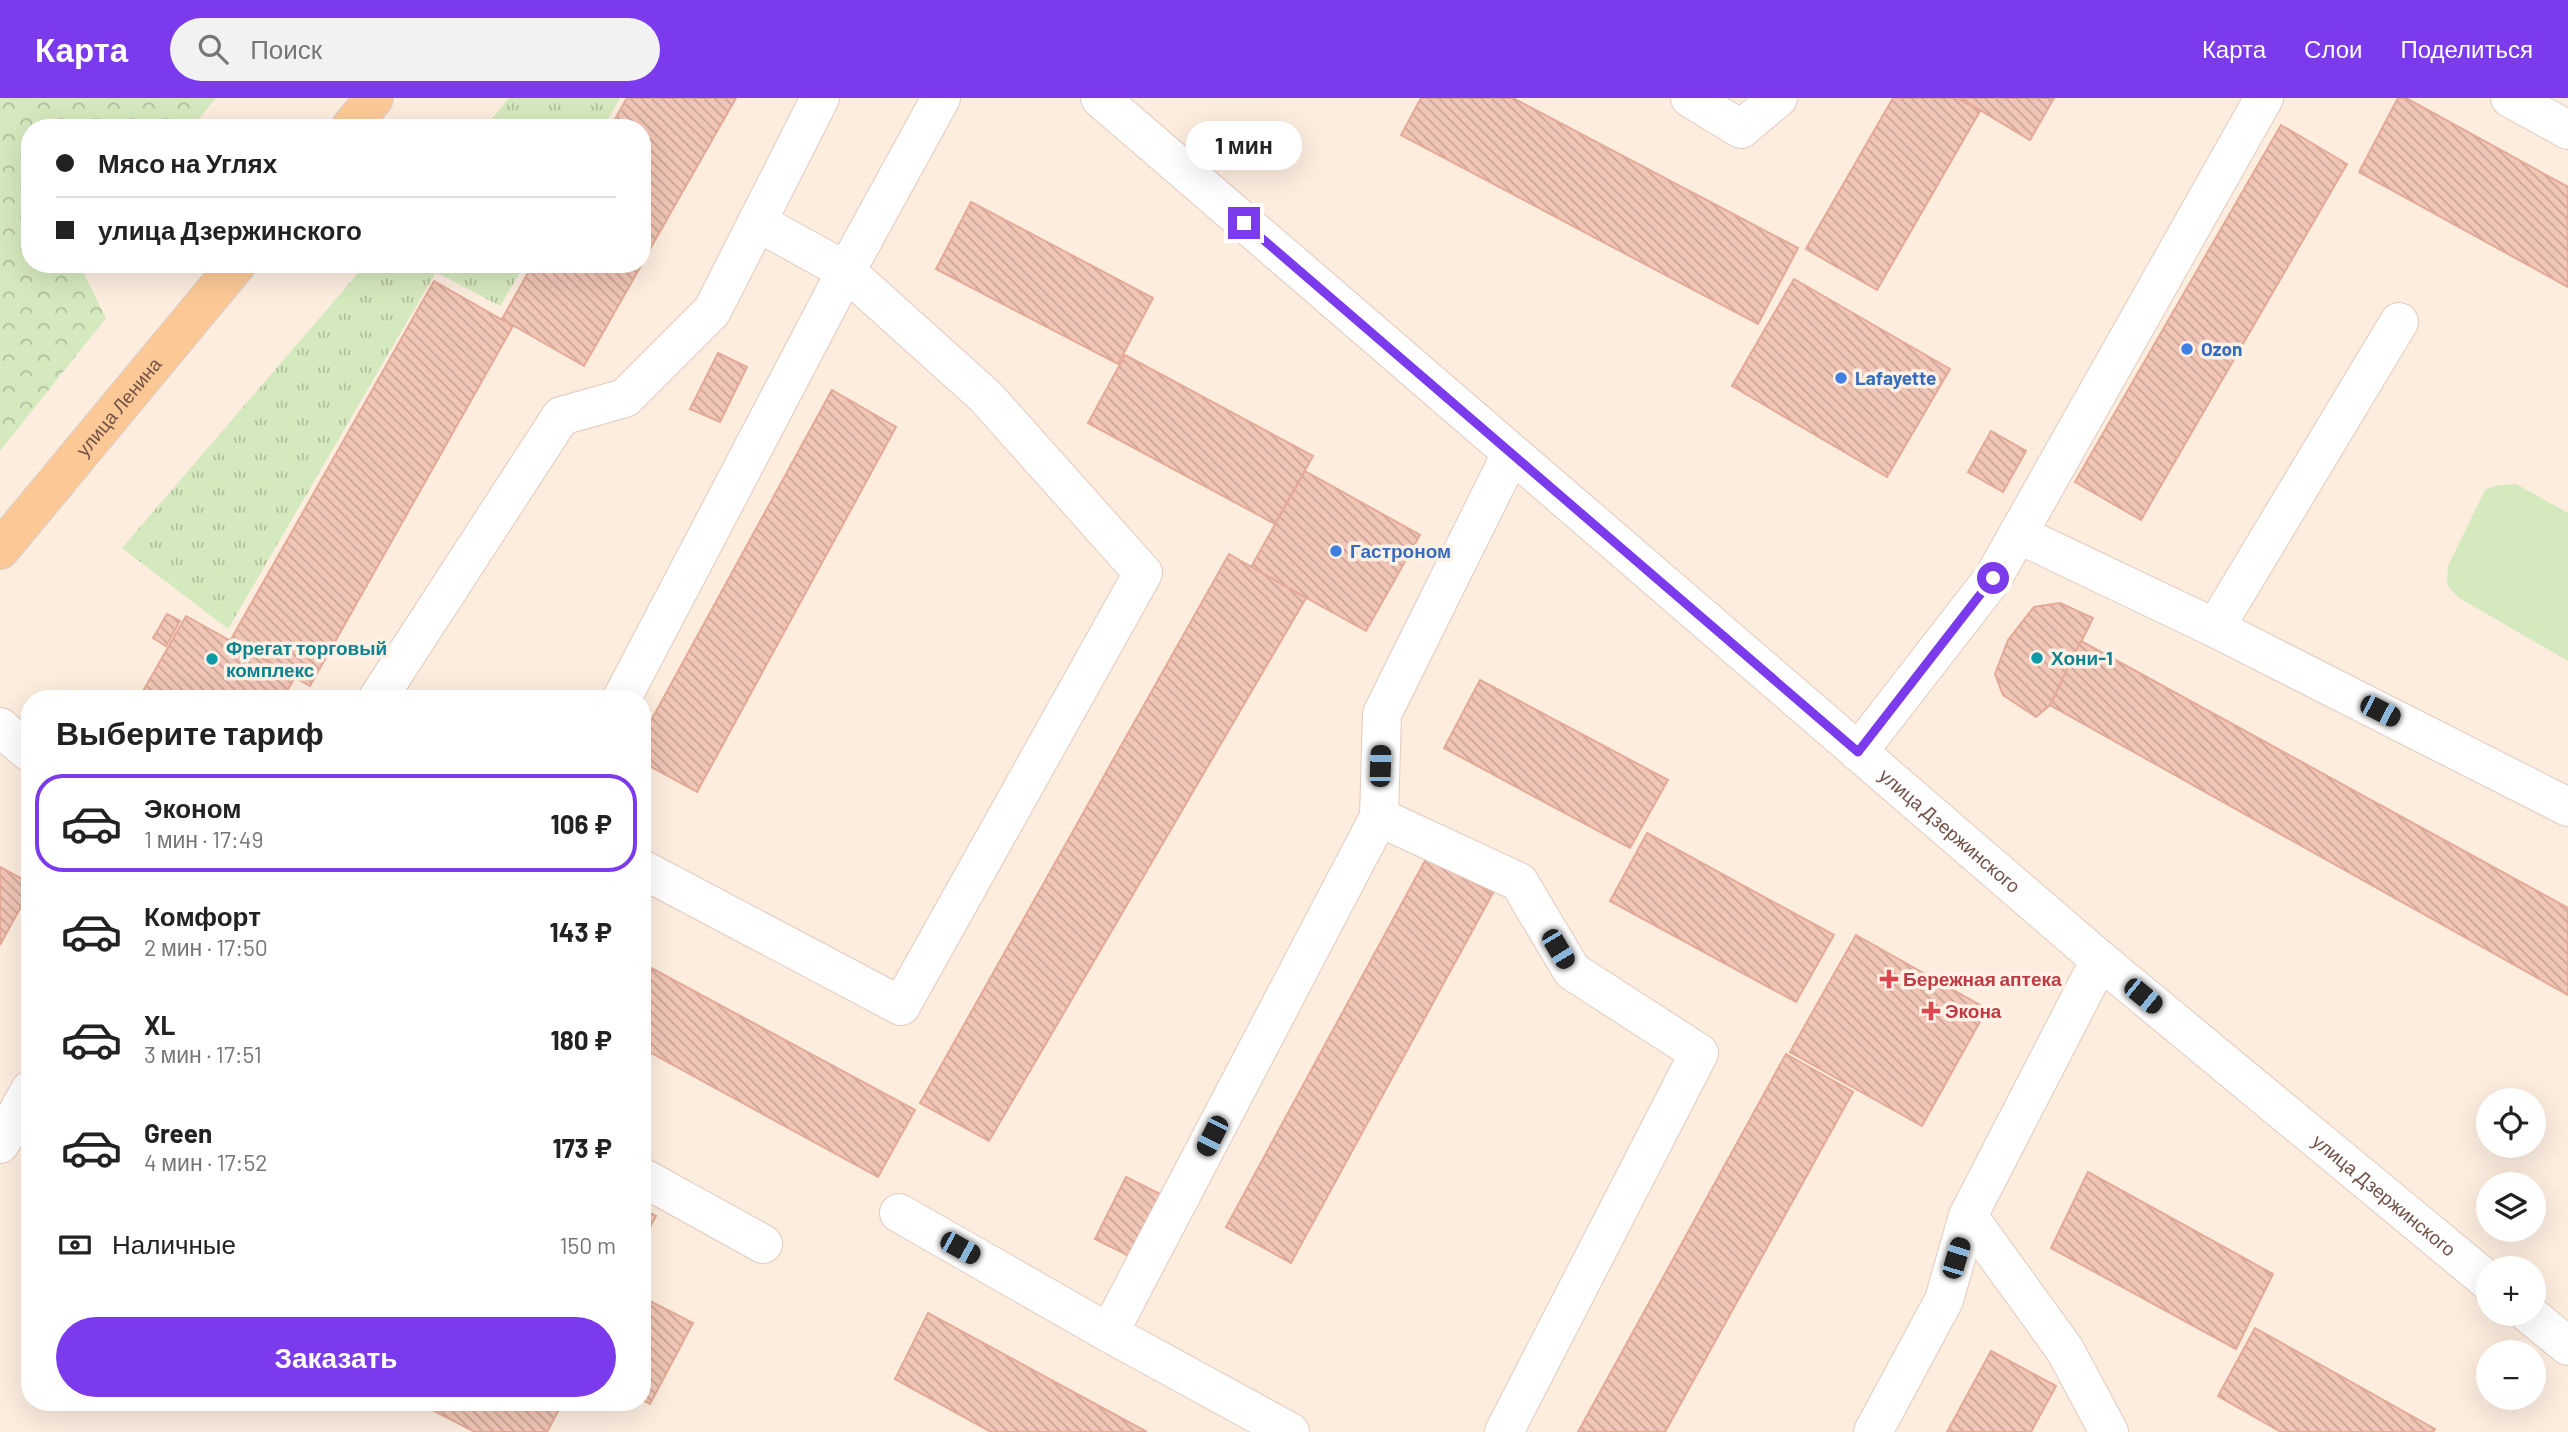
<!DOCTYPE html>
<html lang="ru">
<head>
<meta charset="utf-8">
<style>
  body { margin:0; font-family:Barlow,sans-serif; background:#f2f2f2; color:#222; height:100vh; display:flex; flex-direction:column; font-size:26px; white-space:nowrap }
  * { box-sizing:border-box; margin:0 }
  p { font-size:23px; color:#767676 }
  .icon { flex:none; width:38px; height:38px; fill:none; stroke:currentColor; stroke-width:2; stroke-linecap:round; stroke-linejoin:round }
  .map { position:relative; flex:1; overflow:hidden }
  .side { position:absolute; left:21px; top:592px; width:630px; height:721px; display:flex; flex-direction:column; background:#fff; border-radius:28px; box-shadow:0 7px 28px #0002 }
  .side>* { flex:none }
  .banner { position:absolute; left:21px; top:21px; width:630px; height:154px; border-radius:28px; box-shadow:0 7px 28px #0002; display:grid; align-content:center; height:154px; padding:0 35px; background:#fff }
  .tools { position:absolute; left:2476px; top:990px; display:grid; gap:14px }
  .tools a { display:grid; place-items:center; width:70px; height:70px; border-radius:50%; background:#fff; box-shadow:0 7px 28px #0002; font-size:35px }
  .end { position:absolute; width:32px; height:32px; margin:-16px; border:9px solid #7c3aed; background:#fff; box-shadow:0 0 0 4px #fff }
  .from { border-radius:50% }
  .bubble { position:absolute; height:49px; border-radius:24px; background:#fff; box-shadow:0 7px 28px #0002; font-size:23px; font-weight:700; line-height:49px; text-align:center }
  .car { position:absolute; width:21px; height:42px; margin:-21px -10px; border-radius:9px; box-shadow:0 0 5px 2px #0007; background:linear-gradient(#222 24%,#8ab4d8 0 40%,#222 0 76%,#8ab4d8 0 86%,#222 0) }
  .banner b { display:flex; align-items:center; gap:24px; height:66px; font-size:26px }
  .banner b+b { border-top:2px solid #e0e0e0 }
  .banner i { width:18px; height:18px; background:#222 }
  ul { padding:0; list-style:none }
  li { display:flex; align-items:center; gap:21px; height:98px; margin:0 14px 10px; padding:0 21px; border:4px solid transparent; border-radius:28px }
  li div { flex:1 }
  li b { display:block; font-size:26px }
  li em { font-style:normal; font-weight:700 }
  li.active { border-color:#7c3aed }
  li>.icon { width:63px; height:63px; stroke-width:1.5 }
  h2 { padding:0 35px; font-size:32px; line-height:84px }
  .pay { display:flex; align-items:center; gap:18px; height:77px; padding:0 35px; font-size:26px }
  .pay p { margin-inline-start:auto }
  .cta { display:flex; gap:14px; margin-top:auto; padding:14px 35px }
  .cta a { flex:1; height:80px; border-radius:42px; background:#7c3aed; color:#fff; font-size:28px; font-weight:700; line-height:80px; text-align:center }
  header { display:flex; align-items:center; gap:42px; box-sizing:border-box; height:98px; padding:0 35px; background:#7c3aed; color:#fff }
  header strong { font-size:33px }
  nav { display:flex; gap:38px; margin-inline-start:auto; font-size:24px }
  .search { width:490px; height:63px; background:#f2f2f2; display:flex; align-items:center; gap:18px; box-sizing:border-box; padding:0 24px; border-radius:38px; color:#767676; font-size:26px }
  .map>svg:first-child { display:block }
  .grass { fill:url(#grass-tufts) }
  .park { fill:url(#park-crowns) }
  .pitch { fill:#d5e9be }
  .building { fill:url(#building-back-hatch); stroke:#e4aa97; stroke-width:2 }
  .lines { fill:none; stroke-linecap:round; stroke-linejoin:round }
  .minor-casing { stroke:#e2cabe; stroke-width:40 }
  .major-casing { stroke:#d8cecb; stroke-width:40 }
  .minor { stroke:#fff; stroke-width:38 }
  .major { stroke:#fcc996; stroke-width:38 }
  .route { stroke:#7c3aed; stroke-width:9 }
  .shop-dot { fill:#3f7fe0; stroke:#fff1e5; stroke-width:2.5 }
  .culture-dot { fill:#0f9aa8; stroke:#fff1e5; stroke-width:2.5 }
  .health-dot { fill:#e0444e; stroke:#fff1e5; stroke-width:2.5 }
  .labels { text-anchor:middle; stroke-width:7; stroke-linejoin:round; paint-order:stroke }
  .shop-label { font-size:19px; font-weight:bold; fill:#366cbe; stroke:#fff1e5; text-anchor:start }
  .street-label { font-size:19px; fill:#725147; stroke:#fff1e5 }
  .culture-label { font-size:19px; font-weight:bold; fill:#0d838f; stroke:#fff1e5; text-anchor:start }
  .health-label { font-size:19px; font-weight:bold; fill:#be3a42; stroke:#fff1e5; text-anchor:start }
</style>
</head>
<body>
<header>
<strong>Карта</strong>
<div class="search"><svg class="icon" aria-label="search" viewBox="0 0 24 24"><circle cx="10" cy="10" r="6"/><path d="M15 15l6 6"/></svg>Поиск</div>
<nav><a>Карта</a><a>Слои</a><a>Поделиться</a></nav>
</header>
<div class="map">
<svg width="2568" height="1334" viewBox="0 0 2568 1334">
  <defs>
    <pattern id="grass-tufts" width="24" height="20" patternUnits="userSpaceOnUse" patternTransform="scale(1.75)"><rect width="24" height="20" fill="#d5e9be"/><path d="M3 7l-1-3M5 7V3M7 7l1-3M15 17l-1-3M17 17v-4M19 17l1-3" fill="none" stroke="#b1bf9c"/></pattern>
    <pattern id="park-crowns" width="20" height="18" patternUnits="userSpaceOnUse" patternTransform="scale(1.75)"><rect width="20" height="18" fill="#d5e9be"/><path d="M2 6a3 3 0 1 1 6 0M12 15a3 3 0 1 1 6 0" fill="none" stroke="#b1bf9c"/></pattern>
    <pattern id="building-back-hatch" width="6" height="6" patternUnits="userSpaceOnUse" patternTransform="scale(1.75)"><rect width="6" height="6" fill="#f2c6b6"/><path d="M-1 5l2 2M0 0l6 6M5-1l2 2" fill="none" stroke="#c8a396"/></pattern>
  </defs>
  <rect width="100%" height="100%" fill="#fceddf"/>
  <g class="grass">
    <polygon points="509,0 620,0 603,30 484,30"/>
    <polygon points="366,166 525,166 500,208 436,174 228,531 122,450"/>
  </g>
  <polygon class="park" points="0,0 216,0 191,30 30,30 30,166 79,166 106,220 0,353"/>
  <polygon class="pitch" points="2516,386 2568,415 2568,563 2459,500 2447,487 2448,468 2485,392 2498,387"/>
  <g class="building">
    <polygon points="627,0 736,0 642,165 642,30 610,30"/>
    <polygon points="1421,0 1513,0 1798,150 1758,226 1401,37"/>
    <polygon points="1893,0 1957,0 1980,13 1877,192 1806,151"/>
    <polygon points="1960,0 2054,0 2030,42"/>
    <polygon points="2398,0 2406,0 2568,89 2568,189 2359,74"/>
    <polygon points="2281,27 2347,66 2141,422 2075,384"/>
    <polygon points="971,104 1153,200 1118,266 936,171"/>
    <polygon points="533,166 642,166 584,268 502,221"/>
    <polygon points="1794,181 1950,271 1887,379 1732,288"/>
    <polygon points="434,183 513,228 310,588 230,543"/>
    <polygon points="718,255 747,269 720,324 690,311"/>
    <polygon points="1125,257 1313,358 1275,426 1088,325"/>
    <polygon points="832,292 896,329 697,694 642,664 642,639"/>
    <polygon points="1991,333 2026,353 2003,394 1968,374"/>
    <polygon points="1305,373 1420,437 1366,533 1251,469"/>
    <polygon points="1229,456 1306,500 989,1043 920,1005"/>
    <polygon points="2060,505 2093,520 2050,607 2036,619 2003,597 1995,576 2008,542 2034,509"/>
    <polygon points="167,516 180,523 166,548 153,540"/>
    <polygon points="186,518 295,579 283,600 139,600"/>
    <polygon points="2081,543 2568,810 2568,897 2050,607"/>
    <polygon points="1480,582 1668,682 1630,750 1444,650"/>
    <polygon points="1647,735 1834,837 1796,904 1610,803"/>
    <polygon points="1427,759 1493,795 1291,1165 1226,1129"/>
    <polygon points="0,769 30,785 30,792 0,847"/>
    <polygon points="1856,837 1987,911 1922,1028 1790,954"/>
    <polygon points="642,865 915,1012 878,1079 642,950"/>
    <polygon points="1786,956 1853,994 1665,1334 1578,1334"/>
    <polygon points="2088,1074 2273,1176 2236,1251 2051,1150"/>
    <polygon points="1126,1079 1162,1097 1131,1159 1095,1141"/>
    <polygon points="642,1111 656,1118 642,1144"/>
    <polygon points="642,1199 693,1225 650,1306 642,1302"/>
    <polygon points="928,1215 1147,1334 991,1334 895,1281"/>
    <polygon points="2255,1230 2435,1331 2433,1334 2281,1334 2218,1298"/>
    <polygon points="1991,1253 2056,1288 2031,1334 1947,1334"/>
    <polygon points="417,1304 563,1304 547,1334 475,1334"/>
  </g>
  <g class="lines">
    <defs>
      <g id="minor">
        <path id="s1" d="M1100,0l1000,862 388,321"/>
        <polyline points="1690,0 1741,31 1778,0"/>
        <polyline points="2510,0 2568,32"/>
        <polyline points="2018,436 2215,530 2568,709"/>
        <polyline points="2215,530 2399,224"/>
        <polyline points="378,600 561,318 625,300 712,213 820,0"/>
        <polyline points="622,600 846,173 941,0"/>
        <polyline points="0,629 30,655"/>
        <polyline points="1858,654 1993,480 2264,0"/>
        <polyline points="1379,719 1519,784 1572,873 1699,955 1504,1334"/>
        <polyline points="642,771 901,908 1143,475 986,299 846,173 757,124"/>
        <polyline points="0,1046 30,992"/>
        <polyline points="642,1079 763,1146"/>
        <polyline points="899,1115 1109,1235 1290,1334"/>
        <polyline points="1968,1118 2065,1252 2109,1334"/>
        <polyline points="2529,1216 2568,1248"/>
        <polyline points="1109,1235 1379,719 1382,616 1511,356"/>
        <polyline points="1873,1334 1944,1202 1968,1118 2100,862"/>
      </g>
      <g id="major">
        <polyline points="350,30 374,0"/>
        <path id="s2" d="M0,452l237,-286"/>
      </g>
    </defs>
    <use href="#minor" class="minor-casing"/>
    <use href="#major" class="major-casing"/>
    <use href="#minor" class="minor"/>
    <use href="#major" class="major"/>
  </g>
  <g class="lines">
    <polyline class="route" points="1244,125 1858,654 1993,480"/>
  </g>
  <g class="shop-dot">
    <circle cx="2187" cy="251" r="7"/>
    <circle cx="1841" cy="280" r="7"/>
    <circle cx="1336" cy="453" r="7"/>
  </g>
  <g class="culture-dot">
    <circle cx="2037" cy="560" r="7"/>
    <circle cx="212" cy="561" r="7"/>
  </g>
  <g class="health-dot">
    <path d="M1885.5 870.5h7v7h7v7h-7v7h-7v-7h-7v-7h7z"/>
    <path d="M1927.5 902.5h7v7h7v7h-7v7h-7v-7h-7v-7h7z"/>
  </g>
  <g class="labels">
    <g class="shop-label">
      <text x="2201" y="258">Ozon</text>
      <text x="1855" y="287">Lafayette</text>
      <text x="1350" y="460">Гастроном</text>
    </g>
    <g class="street-label">
      <text dy="7" stroke="none"><textPath href="#s2" startOffset="186">улица Ленина</textPath></text>
      <text dy="7" stroke="none"><textPath href="#s1" startOffset="1122">улица Дзержинского</textPath></text>
      <text dy="7" stroke="none"><textPath href="#s1" startOffset="1689">улица Дзержинского</textPath></text>
    </g>
    <g class="culture-label">
      <text x="226" y="557">Фрегат торговый<tspan x="226" dy="22">комплекс</tspan></text>
      <text x="2051" y="567">Хони-1</text>
    </g>
    <g class="health-label">
      <text x="1903" y="888">Бережная аптека</text>
      <text x="1945" y="920">Экона</text>
    </g>
  </g>
</svg>
<div class="tools">
<a><svg class="icon" aria-label="locate" viewBox="0 0 24 24"><circle cx="12" cy="12" r="6"/><path d="M12 2v4M12 18v4M2 12h4M18 12h4"/></svg></a>
<a><svg class="icon" aria-label="layers" viewBox="0 0 24 24"><path d="M12 4l9 5-9 5-9-5zM3 14l9 5 9-5"/></svg></a>
<a>+</a>
<a>−</a>
</div>
<i class="end from" style="left:1993px;top:480px"></i>
<i class="end" style="left:1244px;top:125px"></i>
<div class="bubble" style="left:1186px;top:23px;width:116px">1 мин</div>
<i class="car" style="left:2380px;top:613px;rotate:117deg"></i>
<i class="car" style="left:1380px;top:668px;rotate:2deg"></i>
<i class="car" style="left:1558px;top:851px;rotate:149deg"></i>
<i class="car" style="left:2143px;top:898px;rotate:129deg"></i>
<i class="car" style="left:1212px;top:1038px;rotate:207deg"></i>
<i class="car" style="left:960px;top:1150px;rotate:119deg"></i>
<i class="car" style="left:1956px;top:1160px;rotate:17deg"></i>
<div class="banner">
<b><i class="from"></i>Мясо на Углях</b>
<b><i></i>улица Дзержинского</b>
</div>
<section class="side">
<h2>Выберите тариф</h2>
<ul>
<li class="active"><svg class="icon" aria-label="car" viewBox="0 0 24 24"><path d="M5 17H2v-5l4-1 3-4h7l3 4 3 1v5h-3M9 17h6M6 11h13"/><circle cx="7" cy="17" r="2"/><circle cx="17" cy="17" r="2"/></svg><div><b>Эконом</b><p>1 мин · 17:49</p></div><em>106 ₽</em></li>
<li><svg class="icon" aria-label="car" viewBox="0 0 24 24"><path d="M5 17H2v-5l4-1 3-4h7l3 4 3 1v5h-3M9 17h6M6 11h13"/><circle cx="7" cy="17" r="2"/><circle cx="17" cy="17" r="2"/></svg><div><b>Комфорт</b><p>2 мин · 17:50</p></div><em>143 ₽</em></li>
<li><svg class="icon" aria-label="car" viewBox="0 0 24 24"><path d="M5 17H2v-5l4-1 3-4h7l3 4 3 1v5h-3M9 17h6M6 11h13"/><circle cx="7" cy="17" r="2"/><circle cx="17" cy="17" r="2"/></svg><div><b>XL</b><p>3 мин · 17:51</p></div><em>180 ₽</em></li>
<li><svg class="icon" aria-label="car" viewBox="0 0 24 24"><path d="M5 17H2v-5l4-1 3-4h7l3 4 3 1v5h-3M9 17h6M6 11h13"/><circle cx="7" cy="17" r="2"/><circle cx="17" cy="17" r="2"/></svg><div><b>Green</b><p>4 мин · 17:52</p></div><em>173 ₽</em></li>
</ul>
<div class="pay"><svg class="icon" aria-label="cash" viewBox="0 0 24 24"><path d="M3 7h18v10H3z"/><circle cx="12" cy="12" r="2"/></svg>Наличные<p>150 m</p></div>
<div class="cta"><a>Заказать</a></div>
</section>
</div>
</body>
</html>
